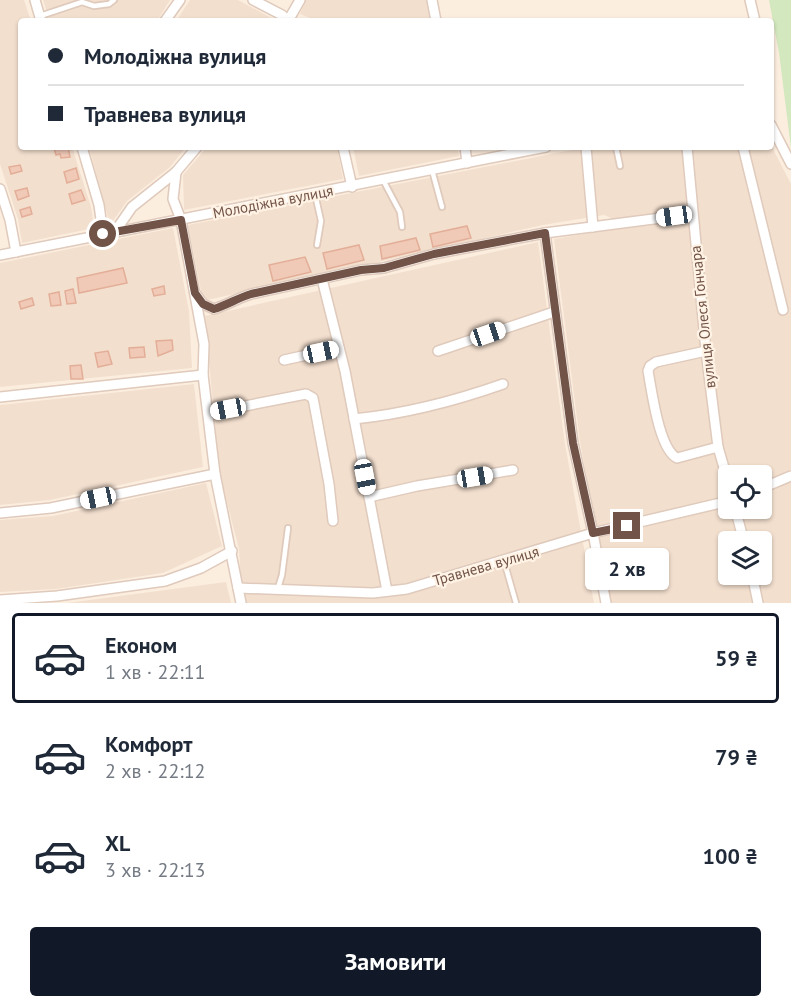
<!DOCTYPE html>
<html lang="uk">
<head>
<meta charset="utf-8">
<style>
  body { margin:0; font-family:"PT Sans",sans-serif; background:#f2f2f3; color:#1f2937; height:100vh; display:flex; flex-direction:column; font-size:22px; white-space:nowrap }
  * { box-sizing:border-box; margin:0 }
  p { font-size:20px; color:#747a83 }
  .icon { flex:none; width:33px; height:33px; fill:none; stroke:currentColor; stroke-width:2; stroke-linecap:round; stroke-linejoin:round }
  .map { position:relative; height:603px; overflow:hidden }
  .details { display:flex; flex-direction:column; background:#fff; flex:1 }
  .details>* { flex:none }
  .banner { position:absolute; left:18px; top:18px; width:756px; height:132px; border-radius:6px; box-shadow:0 2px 4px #0004; display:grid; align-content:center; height:132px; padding:0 30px; background:#fff }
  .buttons { position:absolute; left:718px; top:465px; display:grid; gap:12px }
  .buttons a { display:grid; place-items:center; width:54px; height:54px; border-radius:6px; background:#fff; box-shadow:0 2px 4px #0004; font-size:30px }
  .end { position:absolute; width:27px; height:27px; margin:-14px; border:8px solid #725348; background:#fff; box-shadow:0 0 0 3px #fff }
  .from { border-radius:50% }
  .bubble { position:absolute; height:42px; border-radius:6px; background:#fff; box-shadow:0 2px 4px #0004; font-size:20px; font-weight:700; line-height:42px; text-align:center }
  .car { position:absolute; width:18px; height:36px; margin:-18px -9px; border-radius:8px; box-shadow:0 0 4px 2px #0007; background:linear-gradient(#fff 24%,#345 0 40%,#fff 0 76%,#345 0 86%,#fff 0) }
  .banner b { display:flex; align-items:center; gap:21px; height:57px; font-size:22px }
  .banner b+b { border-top:2px solid #e0e1e3 }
  .banner i { width:15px; height:15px; background:#1f2937 }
  ul { padding:10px 0 0; list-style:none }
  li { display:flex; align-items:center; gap:18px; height:90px; margin:0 12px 9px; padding:0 18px; border:3px solid transparent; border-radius:6px }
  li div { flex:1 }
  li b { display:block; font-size:22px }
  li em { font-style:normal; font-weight:700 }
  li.current { border-color:#111827 }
  li>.icon { width:54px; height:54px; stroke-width:1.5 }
  .button { display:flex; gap:12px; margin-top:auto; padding:12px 30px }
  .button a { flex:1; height:69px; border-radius:6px; background:#111827; color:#fff; font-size:24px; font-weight:700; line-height:69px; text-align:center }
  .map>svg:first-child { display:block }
  .residential { fill:#f3dfce; fill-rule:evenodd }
  .green { fill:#d3e8bf }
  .building { fill:#f1c9b7; stroke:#e3ae98; stroke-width:1.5 }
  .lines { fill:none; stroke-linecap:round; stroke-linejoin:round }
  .lane-casing { stroke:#dfcabc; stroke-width:8 }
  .street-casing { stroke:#dfcabc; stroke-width:12 }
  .lane { stroke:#fff; stroke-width:4.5 }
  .street { stroke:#fff; stroke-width:9 }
  .route { stroke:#725348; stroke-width:8 }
  .labels { text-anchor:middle; stroke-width:4.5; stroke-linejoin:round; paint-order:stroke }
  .street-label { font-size:15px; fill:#725348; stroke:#fff3e5 }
</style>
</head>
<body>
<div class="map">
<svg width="791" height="603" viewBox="0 0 791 603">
  <rect width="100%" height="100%" fill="#fceedf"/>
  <g class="residential">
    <polygon points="0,0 24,0 31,21 21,21 21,147 72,147 91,207 94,228 22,243 18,219 0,164"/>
    <polygon points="43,0 170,0 157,21 50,21"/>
    <polygon points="190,0 238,0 277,21 176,21"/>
    <polygon points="306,0 428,0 432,21 318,21 300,14"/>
    <path d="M771,145l20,39v419h-181l-30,-161 -26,-203 54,-9 3,-12 -7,-3 -61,10 -340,76 -15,-76 399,-78h184zM729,476h33v32h-33zM729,542h33v32h-33z"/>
    <polygon points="89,147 186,147 170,167 127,201 110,225"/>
    <polygon points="207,147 337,147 343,179 184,210 183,175"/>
    <polygon points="353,147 457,147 459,156 359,176"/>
    <polygon points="173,228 189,311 192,368 0,387 0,263"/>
    <polygon points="538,242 565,444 594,603 245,603 241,587 239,549 219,472 205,316"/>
    <polygon points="194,384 203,467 50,500 0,505 0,405"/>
    <polygon points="206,483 222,546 163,573 56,589 0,592 0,520 53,516"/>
    <polygon points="226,582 231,603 67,603"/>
  </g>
  <polygon class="green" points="769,0 791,0 791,148 779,53"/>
  <g class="building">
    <polygon points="68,147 70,157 61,158 60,154 56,155 54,148"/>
    <polygon points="20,165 22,171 11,174 9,167"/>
    <polygon points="76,168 79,179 67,183 64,172"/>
    <polygon points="27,188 29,196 18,200 15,191"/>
    <polygon points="81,190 85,200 72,204 69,194"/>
    <polygon points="30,207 32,214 22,217 20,210"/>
    <polygon points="467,226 471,238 433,247 430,234"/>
    <polygon points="416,238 420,250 382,259 380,246"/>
    <polygon points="359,245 364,260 327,269 323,253"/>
    <polygon points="305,257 311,272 273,281 269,265"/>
    <polygon points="123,268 127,283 79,293 77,278"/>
    <polygon points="164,286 165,294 154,296 152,289"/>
    <polygon points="73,289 76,303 67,304 65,291"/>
    <polygon points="59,292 61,305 51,306 49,294"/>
    <polygon points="32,298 34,305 21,309 19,302"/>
    <polygon points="172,340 173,350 158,356 156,341"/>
    <polygon points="144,347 145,357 130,358 129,348"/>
    <polygon points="108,351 112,364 98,367 95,353"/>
    <polygon points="81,365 83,379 71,379 70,366"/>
  </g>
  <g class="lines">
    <defs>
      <g id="lane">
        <polyline points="40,16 82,2 94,6 109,4 114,0"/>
        <polyline points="616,147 620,166"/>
        <polyline points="432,170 442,207"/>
        <polyline points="383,180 400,212 402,227"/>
        <polyline points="315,194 321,221 317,245"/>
        <polyline points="504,561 516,603"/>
        <polyline points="278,588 282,575 288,528"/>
      </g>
      <g id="street">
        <polyline points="35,0 41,21"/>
        <polyline points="253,0 282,15 288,21 300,0"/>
        <polyline points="432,0 436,21"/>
        <polyline points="750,0 755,21"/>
        <polyline points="165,21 180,0"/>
        <polyline points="771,125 791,164"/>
        <polyline points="82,147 99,205 103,234"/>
        <polyline points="343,147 352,187"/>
        <polyline points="465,147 467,163"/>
        <polyline points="586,147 593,227"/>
        <polyline points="687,147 706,351 718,447 729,485"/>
        <polyline points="743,147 783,310"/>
        <polyline points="176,172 173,199 181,220 204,344 203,375 215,474 241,603"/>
        <polyline points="0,189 10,220 16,252"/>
        <polyline points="114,233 132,207 176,172 197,147"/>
        <polyline points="545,233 573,443 593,533 606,603"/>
        <polyline points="0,255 546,147"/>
        <polyline points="322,279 345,371 387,591"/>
        <path d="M195,293l8,11 11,5c13,-4 24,-11 37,-15l110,-24 23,-2 50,-14 111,-21 147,-19"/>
        <polyline points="438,351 554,312"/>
        <path d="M706,351l-50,11 -6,4 -2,5c4,21 11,78 29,87l41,-11"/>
        <polyline points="284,360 339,348"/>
        <polyline points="0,397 203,375"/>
        <polyline points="209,413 306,394 313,398 329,484 333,521"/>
        <path d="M354,419c50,-5 101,-18 149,-35"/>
        <polyline points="762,488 791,476"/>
        <polyline points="369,497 417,486 513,470"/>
        <polyline points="735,508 744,542"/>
        <polyline points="0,513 51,508 215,474"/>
        <polyline points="752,574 758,603"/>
        <polyline points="238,588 373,593 407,589 593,533 729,501"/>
        <polyline points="0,600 57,596 165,581 201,568 232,551"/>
      </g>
    </defs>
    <use href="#lane" class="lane-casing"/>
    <use href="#street" class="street-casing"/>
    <use href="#lane" class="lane"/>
    <use href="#street" class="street"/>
  </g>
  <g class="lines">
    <path class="route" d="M103,234l78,-14 14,73 8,11 11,5c13,-4 24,-11 37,-15l110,-24 23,-2 50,-14 111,-21 28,210 20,90 34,-7"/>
  </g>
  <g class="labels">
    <g class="street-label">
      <text transform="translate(273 202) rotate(-11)" y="5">Молодіжна вулиця</text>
      <text transform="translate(703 317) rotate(-96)" y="5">вулиця Олеся Гончара</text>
      <text transform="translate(486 566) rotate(-16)" y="5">Травнева вулиця</text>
    </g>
  </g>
</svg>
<div class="buttons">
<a><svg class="icon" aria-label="locate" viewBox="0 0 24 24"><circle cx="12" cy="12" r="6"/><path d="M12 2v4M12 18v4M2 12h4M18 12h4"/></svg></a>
<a><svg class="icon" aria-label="layers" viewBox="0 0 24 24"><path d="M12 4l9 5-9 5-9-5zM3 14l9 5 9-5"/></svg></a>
</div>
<i class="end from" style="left:103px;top:234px"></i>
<i class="end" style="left:627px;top:526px"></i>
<div class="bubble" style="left:585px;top:548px;width:84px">2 хв</div>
<i class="car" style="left:674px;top:216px;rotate:262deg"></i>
<i class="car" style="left:488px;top:334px;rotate:71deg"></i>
<i class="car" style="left:321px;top:352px;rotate:78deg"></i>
<i class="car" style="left:228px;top:409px;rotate:259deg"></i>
<i class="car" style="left:365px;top:477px;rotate:169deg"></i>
<i class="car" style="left:475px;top:477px;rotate:81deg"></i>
<i class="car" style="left:98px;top:498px;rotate:258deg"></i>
<div class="banner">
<b><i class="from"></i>Молодіжна вулиця</b>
<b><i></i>Травнева вулиця</b>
</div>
</div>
<section class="details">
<ul>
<li class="current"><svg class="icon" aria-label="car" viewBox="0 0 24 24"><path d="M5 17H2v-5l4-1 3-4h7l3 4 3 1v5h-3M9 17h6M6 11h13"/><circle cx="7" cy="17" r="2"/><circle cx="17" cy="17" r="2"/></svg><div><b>Економ</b><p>1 хв · 22:11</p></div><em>59 ₴</em></li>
<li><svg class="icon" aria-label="car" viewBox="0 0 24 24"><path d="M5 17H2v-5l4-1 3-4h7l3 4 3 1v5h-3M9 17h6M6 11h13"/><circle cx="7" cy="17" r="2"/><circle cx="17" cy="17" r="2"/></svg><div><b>Комфорт</b><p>2 хв · 22:12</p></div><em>79 ₴</em></li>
<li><svg class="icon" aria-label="car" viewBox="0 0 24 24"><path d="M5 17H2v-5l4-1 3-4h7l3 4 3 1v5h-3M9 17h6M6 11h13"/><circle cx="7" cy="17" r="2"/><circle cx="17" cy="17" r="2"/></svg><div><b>XL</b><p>3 хв · 22:13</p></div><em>100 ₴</em></li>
</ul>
<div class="button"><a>Замовити</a></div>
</section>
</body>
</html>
